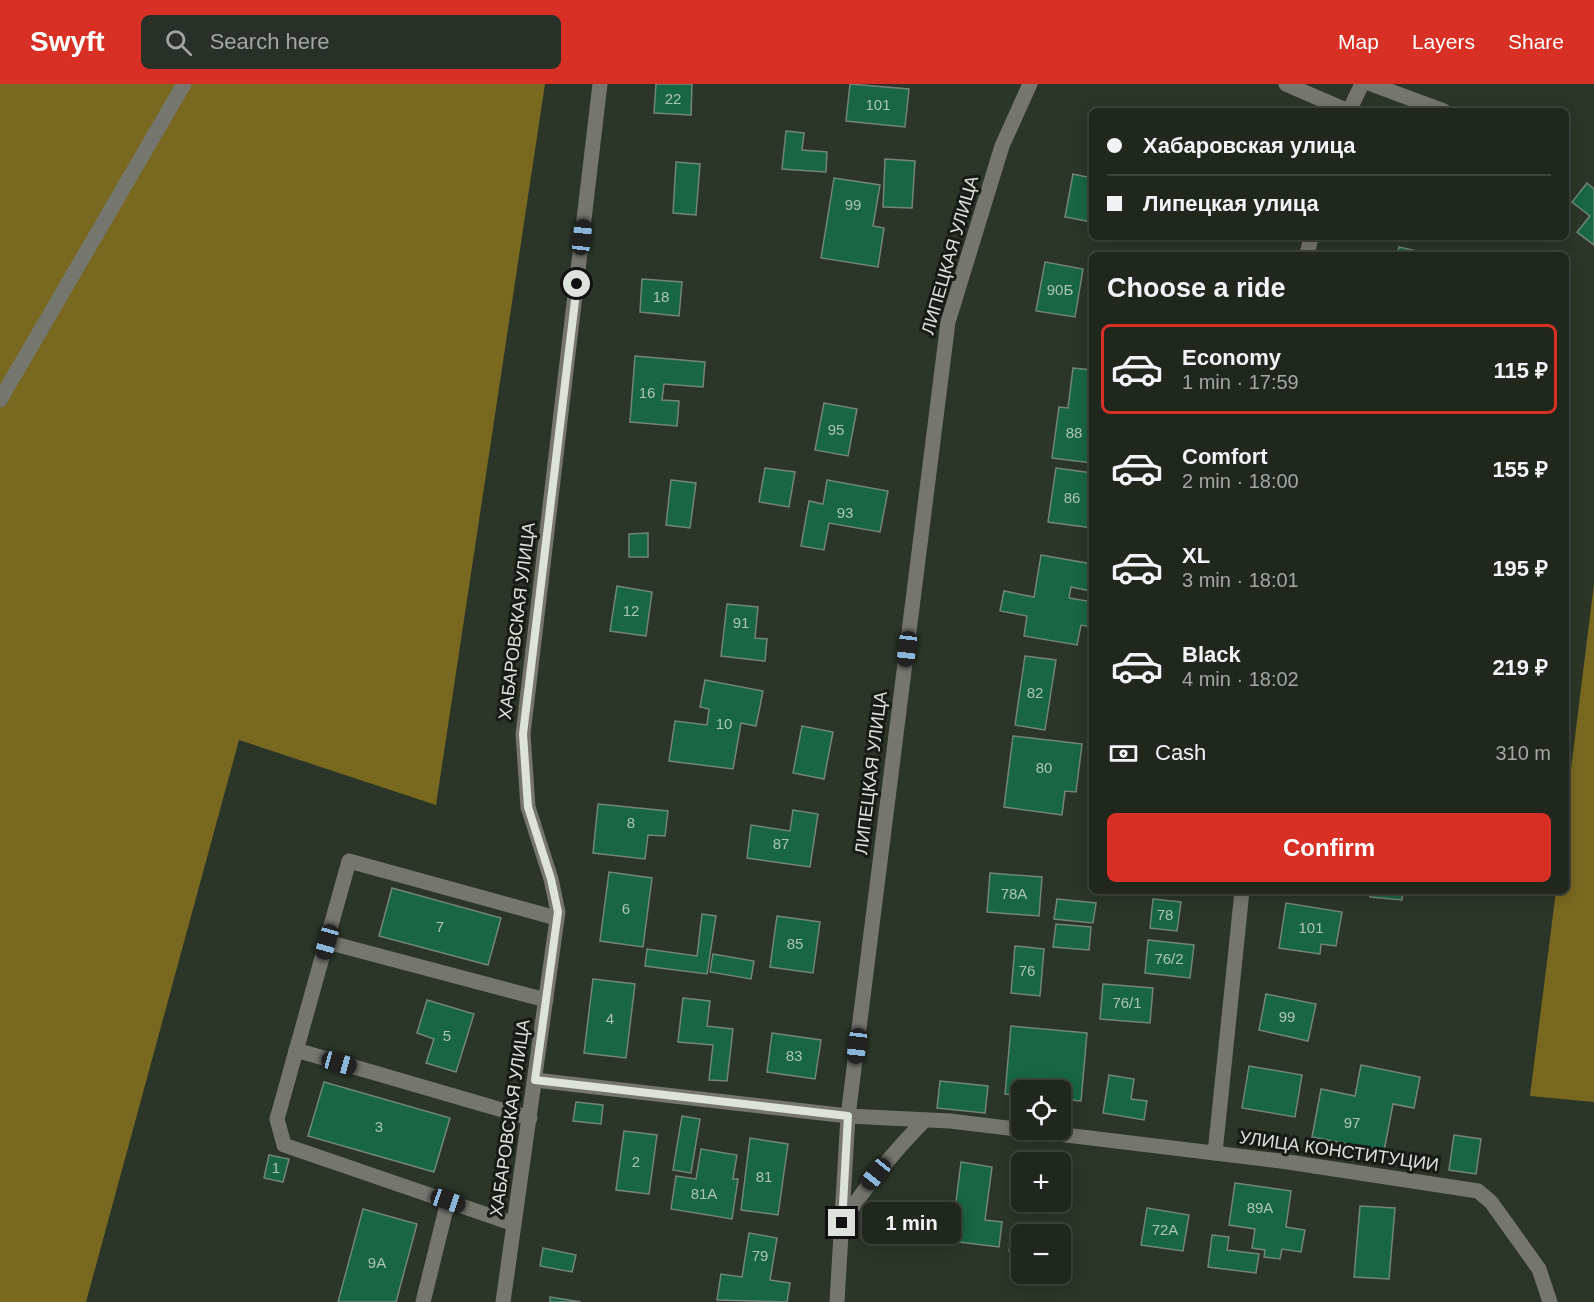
<!DOCTYPE html>
<html lang="en">
<head>
<meta charset="utf-8">
<style>
  body { margin:0; font-family:Helvetica,sans-serif; background:#283027; color:#f1f3f6; height:100vh; display:flex; flex-direction:column; font-size:22px; white-space:nowrap }
  * { box-sizing:border-box; margin:0 }
  p { font-size:20px; color:#a2a6a4 }
  .icon { flex:none; width:33px; height:33px; fill:none; stroke:currentColor; stroke-width:2; stroke-linecap:round; stroke-linejoin:round }
  .map { position:relative; flex:1; overflow:hidden }
  .details { position:absolute; left:1089px; top:168px; width:480px; height:642px; display:flex; flex-direction:column; background:#20281e; border-radius:9px; box-shadow:0 3px 15px #0003,0 0 0 2px #3d443c }
  .details>* { flex:none }
  .banner { position:absolute; left:1089px; top:24px; width:480px; height:132px; border-radius:9px; box-shadow:0 3px 15px #0003,0 0 0 2px #3d443c; display:grid; align-content:center; height:132px; padding:0 18px; background:#20281e }
  .buttons { position:absolute; left:1011px; top:996px; display:grid; gap:12px }
  .buttons a { display:grid; place-items:center; width:60px; height:60px; border-radius:9px; background:#20281e; box-shadow:0 3px 15px #0003,0 0 0 2px #3d443c; font-size:30px }
  .end { position:absolute; width:27px; height:27px; margin:-14px; border:8px solid #dce3da; background:#111; box-shadow:0 0 0 3px #111 }
  .from { border-radius:50% }
  .bubble { position:absolute; height:42px; border-radius:9px; background:#20281e; box-shadow:0 3px 15px #0003,0 0 0 2px #3d443c; font-size:20px; font-weight:600; line-height:42px; text-align:center }
  .car { position:absolute; width:18px; height:36px; margin:-18px -9px; border-radius:8px; box-shadow:0 0 4px 2px #0007; background:linear-gradient(#222 24%,#8ab4d8 0 40%,#222 0 76%,#8ab4d8 0 86%,#222 0) }
  .banner b { display:flex; align-items:center; gap:21px; height:57px; font-size:22px }
  .banner b+b { border-top:2px solid #3d443c }
  .banner i { width:15px; height:15px; background:#f1f3f6 }
  ul { padding:0; list-style:none }
  li { display:flex; align-items:center; gap:18px; height:90px; margin:0 12px 9px; padding:0 6px; border:3px solid transparent; border-radius:9px }
  li div { flex:1 }
  li b { display:block; font-size:22px }
  li em { font-style:normal; font-weight:600 }
  li.selected { border-color:#d93025 }
  li>.icon { width:54px; height:54px; stroke-width:1.5 }
  h2 { padding:0 18px; font-size:27px; line-height:72px }
  .pay { display:flex; align-items:center; gap:15px; height:66px; padding:0 18px; font-size:22px }
  .pay p { margin-inline-start:auto }
  .primary-button { display:flex; gap:12px; margin-top:auto; padding:12px 18px }
  .primary-button a { flex:1; height:69px; border-radius:9px; background:#d93025; color:#fff; font-size:24px; font-weight:600; line-height:69px; text-align:center }
  header { display:flex; align-items:center; gap:36px; box-sizing:border-box; height:84px; padding:0 30px; background:#d93025; color:#fff }
  header strong { font-size:28px }
  nav { display:flex; gap:33px; margin-inline-start:auto; font-size:21px }
  .search { width:420px; height:54px; background:#283027; display:flex; align-items:center; gap:15px; box-sizing:border-box; padding:0 21px; border-radius:9px; color:#a2a6a4; font-size:22px }
  .map>svg:first-child { display:block }
  .forest { fill:#796920 }
  .building { fill:#186643; stroke:#72857a; stroke-width:1.5 }
  .lines { fill:none; stroke-linecap:round; stroke-linejoin:round }
  .minor { stroke:#75766e; stroke-width:15 }
  .route { stroke:#dce3da; stroke-width:8 }
  .labels { text-anchor:middle; stroke-width:6; stroke-linejoin:round; paint-order:stroke }
  .number-label { font-size:15px; fill:#abc4b4 }
  .street-label { font-size:18px; fill:#dce3da; stroke:#171b15 }
</style>
</head>
<body>
<header>
<strong>Swyft</strong>
<div class="search"><svg class="icon" aria-label="search" viewBox="0 0 24 24"><circle cx="10" cy="10" r="6"/><path d="M15 15l6 6"/></svg>Search here</div>
<nav><a>Map</a><a>Layers</a><a>Share</a></nav>
</header>
<div class="map">
<svg width="1594" height="1218" viewBox="0 0 1594 1218">
  <rect width="100%" height="100%" fill="#2b3628"/>
  <g class="forest">
    <polygon points="0,0 545,0 436,721 239,656 86,1218 0,1218"/>
    <polygon points="1594,500 1594,1018 1530,1012 1556,807 1566,807 1566,725"/>
  </g>
  <g class="building">
    <polygon points="656,0 692,0 691,31 654,29"/>
    <polygon points="850,0 909,5 905,43 846,37"/>
    <polygon points="786,47 804,49 802,66 827,68 826,88 782,85"/>
    <polygon points="885,75 915,77 912,124 883,123"/>
    <polygon points="676,78 700,80 696,131 673,129"/>
    <polygon points="1073,90 1092,94 1092,138 1065,133"/>
    <polygon points="834,94 880,101 873,142 884,144 878,183 821,174"/>
    <polygon points="1587,99 1594,105 1594,161 1577,148 1590,132 1572,118"/>
    <polygon points="1399,163 1435,171 1397,171"/>
    <polygon points="1045,178 1083,185 1075,233 1036,227"/>
    <polygon points="642,195 682,198 679,232 640,228"/>
    <polygon points="635,272 705,278 703,303 664,300 662,316 679,317 677,342 630,338"/>
    <polygon points="1073,284 1092,286 1092,379 1052,374 1059,323 1068,324"/>
    <polygon points="824,319 857,325 848,372 815,366"/>
    <polygon points="765,384 795,388 789,423 759,418"/>
    <polygon points="1056,384 1092,389 1092,444 1048,438"/>
    <polygon points="671,396 696,399 690,444 666,441"/>
    <polygon points="827,396 888,407 880,448 829,439 824,466 801,462 809,417 823,420"/>
    <polygon points="648,449 648,473 629,473 629,450"/>
    <polygon points="1041,471 1092,480 1091,507 1071,503 1069,514 1092,518 1092,543 1081,541 1077,561 1024,552 1027,532 1000,527 1004,507 1034,513"/>
    <polygon points="617,502 652,508 646,552 610,547"/>
    <polygon points="727,520 758,523 755,554 767,555 765,577 721,572"/>
    <polygon points="1025,572 1056,576 1045,646 1015,641"/>
    <polygon points="705,596 763,607 756,642 741,639 733,685 669,677 675,637 707,641 709,625 700,623"/>
    <polygon points="802,642 833,648 824,695 793,689"/>
    <polygon points="1013,652 1082,660 1076,708 1065,707 1062,731 1004,723"/>
    <polygon points="598,720 668,727 665,752 648,751 645,775 593,769"/>
    <polygon points="793,726 818,730 810,783 747,774 751,741 790,747"/>
    <polygon points="609,788 652,794 643,863 600,857"/>
    <polygon points="990,789 1042,793 1039,832 987,828"/>
    <polygon points="392,804 501,834 488,881 379,852"/>
    <polygon points="1370,807 1403,807 1402,816 1370,813"/>
    <polygon points="1057,815 1096,819 1093,839 1054,835"/>
    <polygon points="1153,815 1181,818 1177,847 1150,844"/>
    <polygon points="1286,819 1342,828 1336,862 1321,860 1320,870 1279,864"/>
    <polygon points="702,830 716,832 707,890 645,882 647,865 697,872"/>
    <polygon points="777,832 820,838 813,889 770,883"/>
    <polygon points="1056,840 1091,843 1089,866 1053,863"/>
    <polygon points="1148,856 1194,861 1190,894 1145,889"/>
    <polygon points="1015,862 1044,865 1040,912 1011,909"/>
    <polygon points="713,870 754,877 751,895 710,888"/>
    <polygon points="593,895 635,900 626,974 584,969"/>
    <polygon points="1103,900 1153,904 1150,939 1100,935"/>
    <polygon points="1266,910 1316,920 1308,957 1259,946"/>
    <polygon points="683,914 710,917 707,942 733,945 727,997 709,996 713,961 678,958"/>
    <polygon points="427,916 474,930 456,988 426,979 434,955 417,949"/>
    <polygon points="1011,942 1087,949 1081,1017 1060,1015 1060,1006 1022,1006 1022,1012 1005,1010"/>
    <polygon points="772,949 821,956 815,995 767,988"/>
    <polygon points="1361,981 1420,993 1414,1024 1393,1020 1384,1067 1312,1053 1321,1005 1355,1012"/>
    <polygon points="1249,982 1302,991 1295,1033 1242,1024"/>
    <polygon points="1109,991 1134,995 1131,1015 1147,1017 1144,1036 1103,1029"/>
    <polygon points="940,997 988,1002 985,1029 937,1024"/>
    <polygon points="324,998 450,1034 434,1088 308,1052"/>
    <polygon points="576,1018 603,1021 601,1040 573,1037"/>
    <polygon points="682,1032 700,1035 691,1089 673,1086"/>
    <polygon points="624,1047 657,1051 649,1110 616,1106"/>
    <polygon points="1454,1051 1481,1055 1476,1090 1449,1086"/>
    <polygon points="750,1054 788,1060 778,1131 741,1126"/>
    <polygon points="701,1065 737,1071 733,1095 738,1095 732,1135 671,1125 676,1092 696,1095"/>
    <polygon points="269,1071 289,1075 283,1098 264,1094"/>
    <polygon points="961,1078 992,1083 985,1136 1002,1138 999,1163 951,1157"/>
    <polygon points="1235,1099 1291,1107 1286,1143 1305,1146 1301,1168 1282,1165 1280,1175 1264,1173 1265,1166 1252,1164 1255,1145 1229,1141"/>
    <polygon points="1360,1122 1395,1124 1389,1195 1354,1193"/>
    <polygon points="1147,1124 1189,1131 1183,1167 1141,1161"/>
    <polygon points="363,1125 417,1140 396,1218 338,1218"/>
    <polygon points="749,1149 777,1154 770,1196 790,1199 787,1218 717,1216 721,1190 742,1193"/>
    <polygon points="1012,1149 1022,1151 1022,1169 1009,1167"/>
    <polygon points="1212,1151 1229,1153 1227,1166 1259,1170 1256,1189 1208,1183"/>
    <polygon points="543,1164 576,1171 572,1188 540,1182"/>
    <polygon points="550,1213 581,1218 550,1218"/>
  </g>
  <g class="lines">
    <g class="minor">
      <polyline points="1286,0 1348,27"/>
      <polyline points="1371,0 1444,27"/>
      <polyline points="1349,27 1362,0"/>
      <polyline points="1307,171 1311,153"/>
      <polyline points="0,316 184,0"/>
      <polyline points="327,858 546,916"/>
      <polyline points="296,966 530,1034"/>
      <polyline points="535,996 848,1032 950,1037 1288,1078 1478,1107 1491,1118 1539,1185 1550,1218"/>
      <polyline points="1215,1069 1242,807"/>
      <path d="M842,1138c25,-37 51,-70 83,-102"/>
      <polyline points="514,1140 284,1061 277,1035 349,777 556,834"/>
      <polyline points="423,1218 448,1117"/>
      <polyline points="503,1218 558,828 551,795 528,723 523,650 600,0"/>
      <polyline points="837,1218 848,1032 948,238 1002,62 1030,0"/>
    </g>
  </g>
  <g class="lines">
    <polyline class="route" points="577,200 523,650 528,723 551,795 558,828 535,996 848,1032 842,1139"/>
  </g>
  <g class="labels">
    <g class="number-label">
      <text x="673" y="20">22</text>
      <text x="878" y="26">101</text>
      <text x="853" y="126">99</text>
      <text x="1060" y="211">90Б</text>
      <text x="661" y="218">18</text>
      <text x="647" y="314">16</text>
      <text x="836" y="351">95</text>
      <text x="1074" y="354">88</text>
      <text x="1072" y="419">86</text>
      <text x="845" y="434">93</text>
      <text x="631" y="532">12</text>
      <text x="741" y="544">91</text>
      <text x="1035" y="614">82</text>
      <text x="724" y="645">10</text>
      <text x="1044" y="689">80</text>
      <text x="631" y="744">8</text>
      <text x="781" y="765">87</text>
      <text x="1014" y="815">78А</text>
      <text x="626" y="830">6</text>
      <text x="1165" y="836">78</text>
      <text x="440" y="848">7</text>
      <text x="1311" y="849">101</text>
      <text x="795" y="865">85</text>
      <text x="1169" y="880">76/2</text>
      <text x="1027" y="892">76</text>
      <text x="1127" y="924">76/1</text>
      <text x="1287" y="938">99</text>
      <text x="610" y="940">4</text>
      <text x="447" y="957">5</text>
      <text x="794" y="977">83</text>
      <text x="1352" y="1044">97</text>
      <text x="379" y="1048">3</text>
      <text x="636" y="1083">2</text>
      <text x="276" y="1089">1</text>
      <text x="764" y="1098">81</text>
      <text x="704" y="1115">81А</text>
      <text x="1260" y="1129">89А</text>
      <text x="1165" y="1151">72А</text>
      <text x="760" y="1177">79</text>
      <text x="377" y="1184">9А</text>
    </g>
    <g class="street-label">
      <text transform="translate(950 171) rotate(-74)" y="6">ЛИПЕЦКАЯ УЛИЦА</text>
      <text transform="translate(517 537) rotate(-83)" y="6">ХАБАРОВСКАЯ УЛИЦА</text>
      <text transform="translate(871 689) rotate(-83)" y="6">ЛИПЕЦКАЯ УЛИЦА</text>
      <text transform="translate(510 1034) rotate(-82)" y="6">ХАБАРОВСКАЯ УЛИЦА</text>
      <text transform="translate(1339 1067) rotate(8)" y="6">УЛИЦА КОНСТИТУЦИИ</text>
    </g>
  </g>
</svg>
<div class="buttons">
<a><svg class="icon" aria-label="locate" viewBox="0 0 24 24"><circle cx="12" cy="12" r="6"/><path d="M12 2v4M12 18v4M2 12h4M18 12h4"/></svg></a>
<a>+</a>
<a>−</a>
</div>
<i class="end from" style="left:577px;top:200px"></i>
<i class="end" style="left:842px;top:1139px"></i>
<div class="bubble" style="left:862px;top:1118px;width:99px">1 min</div>
<i class="car" style="left:582px;top:153px;rotate:6deg"></i>
<i class="car" style="left:907px;top:565px;rotate:187deg"></i>
<i class="car" style="left:327px;top:858px;rotate:196deg"></i>
<i class="car" style="left:857px;top:962px;rotate:187deg"></i>
<i class="car" style="left:339px;top:979px;rotate:106deg"></i>
<i class="car" style="left:876px;top:1090px;rotate:219deg"></i>
<i class="car" style="left:448px;top:1117px;rotate:109deg"></i>
<div class="banner">
<b><i class="from"></i>Хабаровская улица</b>
<b><i></i>Липецкая улица</b>
</div>
<section class="details">
<h2>Choose a ride</h2>
<ul>
<li class="selected"><svg class="icon" aria-label="car" viewBox="0 0 24 24"><path d="M5 17H2v-5l4-1 3-4h7l3 4 3 1v5h-3M9 17h6M6 11h13"/><circle cx="7" cy="17" r="2"/><circle cx="17" cy="17" r="2"/></svg><div><b>Economy</b><p>1 min · 17:59</p></div><em>115 ₽</em></li>
<li><svg class="icon" aria-label="car" viewBox="0 0 24 24"><path d="M5 17H2v-5l4-1 3-4h7l3 4 3 1v5h-3M9 17h6M6 11h13"/><circle cx="7" cy="17" r="2"/><circle cx="17" cy="17" r="2"/></svg><div><b>Comfort</b><p>2 min · 18:00</p></div><em>155 ₽</em></li>
<li><svg class="icon" aria-label="car" viewBox="0 0 24 24"><path d="M5 17H2v-5l4-1 3-4h7l3 4 3 1v5h-3M9 17h6M6 11h13"/><circle cx="7" cy="17" r="2"/><circle cx="17" cy="17" r="2"/></svg><div><b>XL</b><p>3 min · 18:01</p></div><em>195 ₽</em></li>
<li><svg class="icon" aria-label="car" viewBox="0 0 24 24"><path d="M5 17H2v-5l4-1 3-4h7l3 4 3 1v5h-3M9 17h6M6 11h13"/><circle cx="7" cy="17" r="2"/><circle cx="17" cy="17" r="2"/></svg><div><b>Black</b><p>4 min · 18:02</p></div><em>219 ₽</em></li>
</ul>
<div class="pay"><svg class="icon" aria-label="cash" viewBox="0 0 24 24"><path d="M3 7h18v10H3z"/><circle cx="12" cy="12" r="2"/></svg>Cash<p>310 m</p></div>
<div class="primary-button"><a>Confirm</a></div>
</section>
</div>
</body>
</html>
